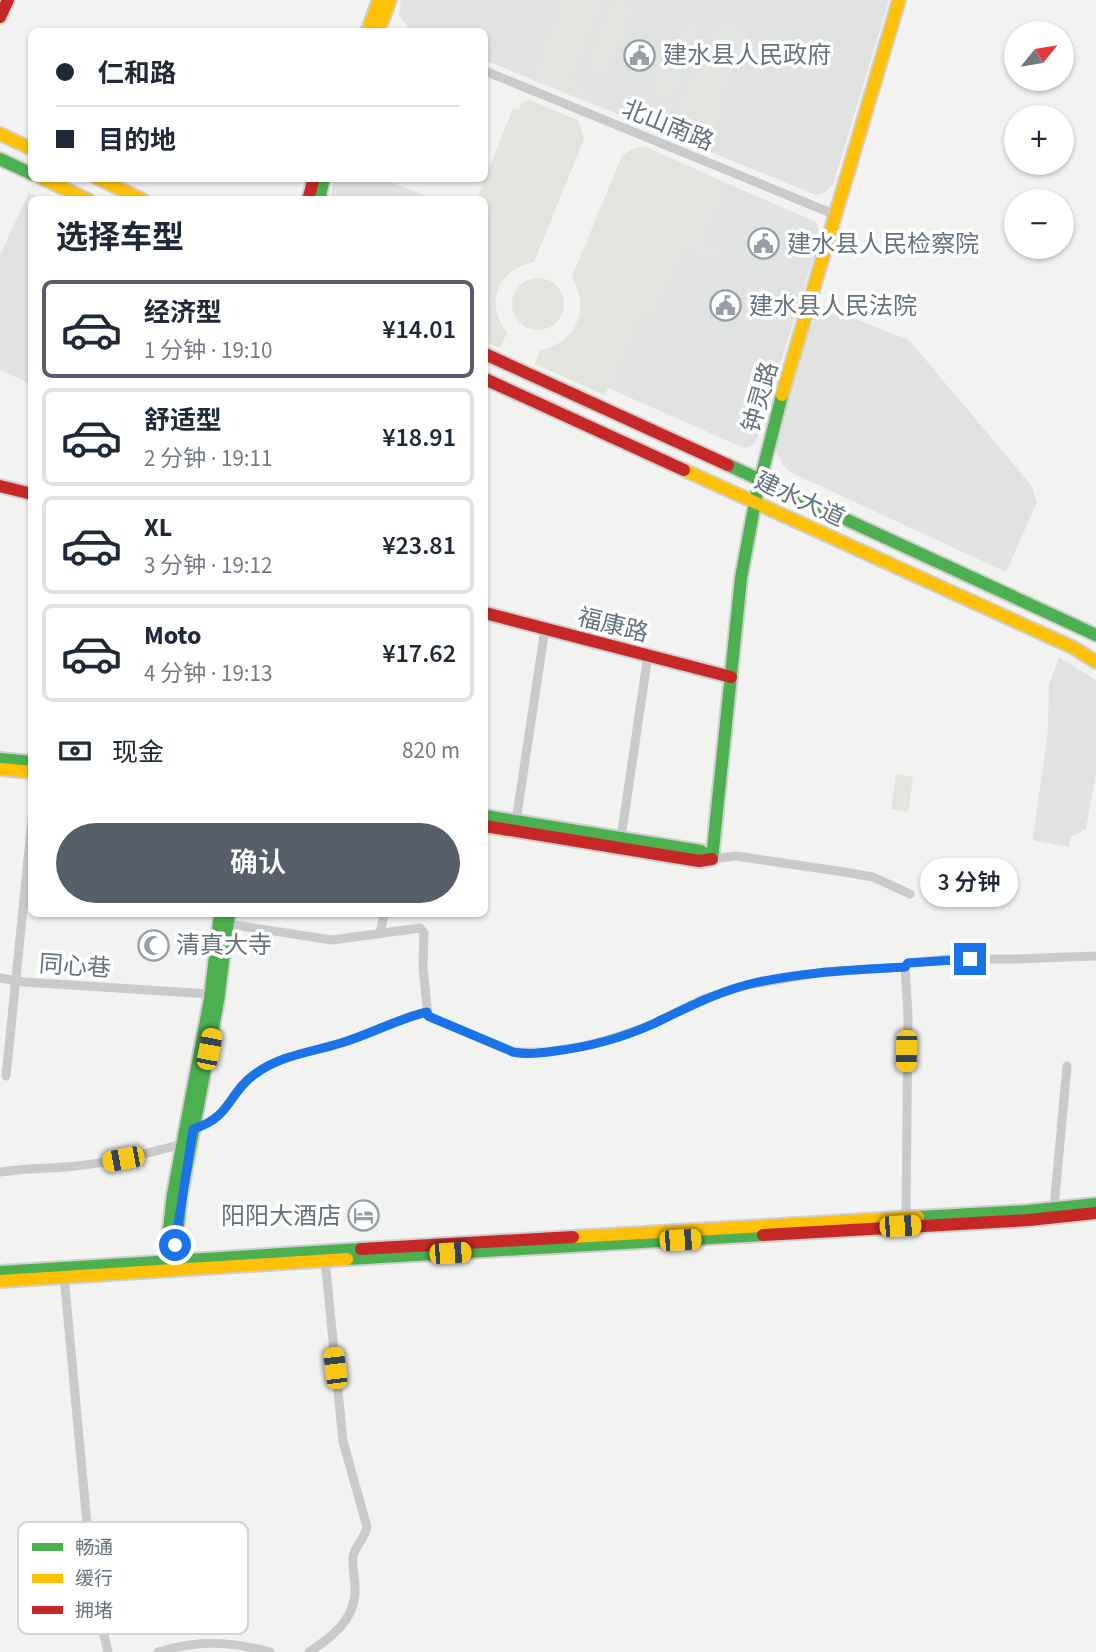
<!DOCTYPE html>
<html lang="zh">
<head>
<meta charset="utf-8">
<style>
  body { margin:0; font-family:"Source Sans 3","Noto Sans SC",sans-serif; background:#f2f2f3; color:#1f2937; height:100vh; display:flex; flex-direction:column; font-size:26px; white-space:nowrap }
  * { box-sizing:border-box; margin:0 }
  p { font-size:23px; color:#747a83 }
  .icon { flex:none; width:38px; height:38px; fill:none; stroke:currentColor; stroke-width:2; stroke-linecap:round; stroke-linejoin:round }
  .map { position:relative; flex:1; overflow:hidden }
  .side { position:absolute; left:28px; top:196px; width:460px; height:721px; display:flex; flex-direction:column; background:#fff; border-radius:10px; box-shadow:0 2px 5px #0004 }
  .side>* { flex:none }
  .banner { position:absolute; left:28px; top:28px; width:460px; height:154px; border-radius:10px; box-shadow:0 2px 5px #0004; display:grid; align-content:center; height:154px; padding:0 28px; background:#fff }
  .needle { width:46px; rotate:60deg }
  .fabs { position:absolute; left:1004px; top:21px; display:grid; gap:14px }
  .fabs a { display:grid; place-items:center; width:70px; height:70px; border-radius:50%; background:#fff; box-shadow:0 2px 5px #0004; font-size:35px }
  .end { position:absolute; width:32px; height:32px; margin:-16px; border:9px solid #1a73e8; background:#fff; box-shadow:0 0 0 4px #fff }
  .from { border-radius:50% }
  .bubble { position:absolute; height:49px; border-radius:24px; background:#fff; box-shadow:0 2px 5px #0004; font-size:23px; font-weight:600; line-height:49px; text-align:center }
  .car { position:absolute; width:21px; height:42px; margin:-21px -10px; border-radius:9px; box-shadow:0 0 5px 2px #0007; background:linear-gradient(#f5c518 24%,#345 0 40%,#f5c518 0 76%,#345 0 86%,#f5c518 0) }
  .banner b { display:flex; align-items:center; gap:24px; height:66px; font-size:26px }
  .banner b+b { border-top:2px solid #e0e1e3 }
  .banner i { width:18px; height:18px; background:#1f2937 }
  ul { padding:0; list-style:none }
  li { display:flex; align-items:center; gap:21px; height:98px; margin:0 14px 10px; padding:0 14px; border:4px solid #e0e1e3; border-radius:10px }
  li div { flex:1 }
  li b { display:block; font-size:26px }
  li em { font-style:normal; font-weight:600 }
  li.current { border-color:#555e69 }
  li>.icon { width:63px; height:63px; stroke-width:1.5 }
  h2 { padding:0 28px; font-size:32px; line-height:84px }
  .pay { display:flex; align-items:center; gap:18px; height:77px; padding:0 28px; font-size:26px }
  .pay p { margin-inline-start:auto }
  .primary-button { display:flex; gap:14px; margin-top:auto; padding:14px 28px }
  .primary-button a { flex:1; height:80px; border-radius:42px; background:#555e69; color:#fff; font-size:28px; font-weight:600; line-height:80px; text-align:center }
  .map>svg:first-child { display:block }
  .built { fill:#e1e2e2 }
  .green { fill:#e2e5df }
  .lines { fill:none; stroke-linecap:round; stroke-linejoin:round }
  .fast-casing { stroke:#cecfcf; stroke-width:16 }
  .slow-casing { stroke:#cecfcf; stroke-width:16 }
  .jam-casing { stroke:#cecfcf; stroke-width:16 }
  .street { stroke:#c8cacb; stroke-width:9 }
  .fast { stroke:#4caf50; stroke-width:12 }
  .slow { stroke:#ffc107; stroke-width:12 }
  .jam { stroke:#c62828; stroke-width:12 }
  .route { stroke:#1a73e8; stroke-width:9 }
  .labels { text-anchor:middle; stroke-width:7; stroke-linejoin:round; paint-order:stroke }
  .poi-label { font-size:24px; fill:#65737f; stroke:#fff; text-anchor:start }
  .street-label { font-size:24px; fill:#65737f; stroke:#fff }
  .key { fill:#fff; stroke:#d1d5d9; stroke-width:2 }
  .key-label { font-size:19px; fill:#65737f }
</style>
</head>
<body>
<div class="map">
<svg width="1096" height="1652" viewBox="0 0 1096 1652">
  <rect width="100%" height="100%" fill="#f2f2f1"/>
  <g class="built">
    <polygon points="401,0 889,0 833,185 824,193 816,195 485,60 485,32 415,31 409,29 399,15"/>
    <polygon points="335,178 382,179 436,199 329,199"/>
    <polygon points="724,182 816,222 821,234 755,444 744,448 608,388 641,312 651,316 683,244 716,258 699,240"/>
    <polygon points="29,192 46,199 32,200 31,384 0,370 0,255"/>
    <polygon points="819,305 909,340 1031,485 1037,502 1006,572 790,472 782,464 776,449 776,436 792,379"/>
    <polygon points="1059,657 1096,680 1096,771 1086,829 1071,837 1069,847 1033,840 1048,729 1049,685"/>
  </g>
  <g class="green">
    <polygon points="564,0 603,0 572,77 573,81 584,85 579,99 531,79"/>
    <polygon points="613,0 622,0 632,12 607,75 596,73 590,69 588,61"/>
    <polygon points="705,17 675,96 668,100 660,99 651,92 676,31 693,26"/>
    <polygon points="728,24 749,32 719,107 722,108 705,150 659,132 665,120 676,115 709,37"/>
    <path d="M529,100l49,20 6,19 -50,123c-36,8 -50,39 -27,71l-7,15 -15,-7v-141l-8,-1 36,-91 5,2 4,-7z"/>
    <path d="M644,146l80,36 -25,57 21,10 -4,9 -33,-14 -32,73 -10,-4 -36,82 -70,-31 5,-14c36,-6 51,-42 32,-73l49,-119 10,-9z"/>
    <circle cx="538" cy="304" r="26"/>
    <polygon points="896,774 913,777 908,812 891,809"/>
  </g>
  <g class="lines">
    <defs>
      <g id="fast">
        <polyline points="0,159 32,174"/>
        <polyline points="319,200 324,178"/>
        <polyline points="728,465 1096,635"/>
        <polyline points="0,759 32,762"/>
        <polyline points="485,816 701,851 712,859"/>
        <polyline points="712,859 741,578 756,497 782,395"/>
        <polyline points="918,1217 1028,1211 1096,1204"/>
        <polyline points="347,1259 763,1235"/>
        <polyline points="165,1266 173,1194 210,999 220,914"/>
        <polyline points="174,1266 181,1195 218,1001 229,914"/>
        <polyline points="0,1272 361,1249"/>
      </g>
      <g id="slow">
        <polyline points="367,32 379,0"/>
        <polyline points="378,32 390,0"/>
        <polyline points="0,134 32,149"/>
        <polyline points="42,178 88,200"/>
        <polyline points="97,178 143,200"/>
        <polyline points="782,395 899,0"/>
        <polyline points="684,470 1074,648 1096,662"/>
        <polyline points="0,769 32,772"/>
        <polyline points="573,1237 918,1217"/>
        <polyline points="0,1281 347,1259"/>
      </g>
      <g id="jam">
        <polyline points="0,17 8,0"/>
        <polyline points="308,200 314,178"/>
        <polyline points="485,354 728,465"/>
        <polyline points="485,379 684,470"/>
        <polyline points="0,486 32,494"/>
        <polyline points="485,613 731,677"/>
        <polyline points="485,826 699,861 712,859"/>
        <polyline points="763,1235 1029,1220 1096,1213"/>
        <polyline points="361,1249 573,1237"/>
      </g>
    </defs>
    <use href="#fast" class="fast-casing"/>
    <use href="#slow" class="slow-casing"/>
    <use href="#jam" class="jam-casing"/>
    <g class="street">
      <polyline points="485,71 836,215"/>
      <polyline points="516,821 545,629"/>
      <polyline points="621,838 648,655"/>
      <polyline points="712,859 736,856 844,872 873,877 910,894"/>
      <polyline points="228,924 332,940 420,928 424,933 423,967 428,1016 513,1052 548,1052 584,1046 617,1037 651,1025 703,999 747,985 824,972 905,967 908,963 948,959 1015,959 1096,956"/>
      <polyline points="380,934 384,914"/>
      <polyline points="905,967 908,1014 906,1217"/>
      <polyline points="0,978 24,982 210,994"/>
      <polyline points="6,1076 32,820"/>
      <path d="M193,1129c38,-11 35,-36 62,-55 26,-19 57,-22 86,-31 30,-9 56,-24 86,-31"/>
      <path d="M0,1172c22,-4 43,-3 65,-5 40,-3 78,-12 117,-23"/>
      <polyline points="1054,1208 1067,1066"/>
      <polyline points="64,1276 90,1556 96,1602 108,1652"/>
      <path d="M158,1652c41,-12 70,-11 112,0"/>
      <path d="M309,1652c22,-14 47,-33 46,-63 0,-10 -3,-22 -2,-32 2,-12 12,-18 14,-30l-24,-86 -18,-181"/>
    </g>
    <use href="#fast" class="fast"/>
    <use href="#slow" class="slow"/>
    <use href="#jam" class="jam"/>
  </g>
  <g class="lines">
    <path class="route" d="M175,1245l18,-116c38,-11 35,-36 62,-55 26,-19 57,-22 86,-31 30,-9 56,-24 86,-31l1,4 85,36c14,3 28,1 42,-1 33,-4 67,-13 98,-27 31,-15 60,-30 93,-39 52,-13 106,-15 159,-18l3,-4 62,-4"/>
  </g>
  <defs>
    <symbol id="civic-ring" viewBox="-11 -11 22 22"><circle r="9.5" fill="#fff" stroke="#969fa7" stroke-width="1.5"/><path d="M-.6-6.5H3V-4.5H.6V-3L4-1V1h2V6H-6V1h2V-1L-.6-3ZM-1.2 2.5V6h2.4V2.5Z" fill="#969fa7"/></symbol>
    <symbol id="mosque-ring" viewBox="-11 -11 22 22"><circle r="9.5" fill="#fff" stroke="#969fa7" stroke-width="1.5"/><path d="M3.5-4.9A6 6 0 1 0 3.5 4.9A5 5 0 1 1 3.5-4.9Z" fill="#969fa7"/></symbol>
    <symbol id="hotel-ring" viewBox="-11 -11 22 22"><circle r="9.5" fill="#fff" stroke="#969fa7" stroke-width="1.5"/><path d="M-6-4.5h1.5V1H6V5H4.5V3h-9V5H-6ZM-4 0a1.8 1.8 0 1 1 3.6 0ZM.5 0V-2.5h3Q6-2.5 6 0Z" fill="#969fa7"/></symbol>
  </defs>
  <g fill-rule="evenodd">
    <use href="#civic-ring" x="622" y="38" width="35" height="35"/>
    <use href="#civic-ring" x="746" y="226" width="35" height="35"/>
    <use href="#civic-ring" x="708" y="288" width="35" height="35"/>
    <use href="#mosque-ring" x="136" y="928" width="35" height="35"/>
    <use href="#hotel-ring" x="346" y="1198" width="35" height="35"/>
  </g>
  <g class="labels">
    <g class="poi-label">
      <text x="663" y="63">建水县人民政府</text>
      <text x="787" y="252">建水县人民检察院</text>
      <text x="749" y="314">建水县人民法院</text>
      <text x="176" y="953">清真大寺</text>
      <text x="341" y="1224" text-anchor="end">阳阳大酒店</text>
    </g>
    <g class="street-label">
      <text transform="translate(668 125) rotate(22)" y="8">北山南路</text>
      <text transform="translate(760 397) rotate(-74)" y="8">钟灵路</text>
      <text transform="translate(800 499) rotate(25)" y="8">建水大道</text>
      <text transform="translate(613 625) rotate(14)" y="8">福康路</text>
      <text transform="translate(75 966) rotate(4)" y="8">同心巷</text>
    </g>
  </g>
  <rect x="18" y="1522" width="230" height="112" rx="10" class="key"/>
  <rect x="32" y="1543" width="31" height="8" fill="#4caf50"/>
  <rect x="32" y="1574" width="31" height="9" fill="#ffc107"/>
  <rect x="32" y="1606" width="31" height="8" fill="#c62828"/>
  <g class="key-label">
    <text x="75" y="1554">畅通</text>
    <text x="75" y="1585">缓行</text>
    <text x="75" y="1617">拥堵</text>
  </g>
</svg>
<div class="fabs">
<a><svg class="needle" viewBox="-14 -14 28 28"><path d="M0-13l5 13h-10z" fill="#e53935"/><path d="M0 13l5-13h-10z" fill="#747a83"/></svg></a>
<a>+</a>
<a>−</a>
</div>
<i class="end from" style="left:175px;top:1245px"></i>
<i class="end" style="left:970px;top:959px"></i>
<div class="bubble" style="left:920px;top:858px;width:98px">3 分钟</div>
<i class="car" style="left:209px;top:1049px;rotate:11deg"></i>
<i class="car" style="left:906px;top:1051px;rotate:181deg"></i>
<i class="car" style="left:123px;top:1159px;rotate:259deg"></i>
<i class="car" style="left:900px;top:1226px;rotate:87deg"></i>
<i class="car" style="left:680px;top:1240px;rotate:87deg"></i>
<i class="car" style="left:450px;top:1253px;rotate:87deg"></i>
<i class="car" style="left:335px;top:1368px;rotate:353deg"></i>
<div class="banner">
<b><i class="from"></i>仁和路</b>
<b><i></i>目的地</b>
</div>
<section class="side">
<h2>选择车型</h2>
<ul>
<li class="current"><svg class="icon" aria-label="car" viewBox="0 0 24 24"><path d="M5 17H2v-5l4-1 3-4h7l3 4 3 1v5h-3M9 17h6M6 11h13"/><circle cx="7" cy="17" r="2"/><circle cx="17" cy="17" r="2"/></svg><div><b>经济型</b><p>1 分钟 · 19:10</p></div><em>¥14.01</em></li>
<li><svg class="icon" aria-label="car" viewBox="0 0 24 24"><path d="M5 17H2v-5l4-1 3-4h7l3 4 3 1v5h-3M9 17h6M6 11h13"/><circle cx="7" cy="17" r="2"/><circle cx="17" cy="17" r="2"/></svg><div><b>舒适型</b><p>2 分钟 · 19:11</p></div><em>¥18.91</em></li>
<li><svg class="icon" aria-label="car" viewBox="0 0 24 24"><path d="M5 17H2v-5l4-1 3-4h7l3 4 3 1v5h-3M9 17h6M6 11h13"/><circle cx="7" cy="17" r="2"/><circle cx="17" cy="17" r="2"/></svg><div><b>XL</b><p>3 分钟 · 19:12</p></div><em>¥23.81</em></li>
<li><svg class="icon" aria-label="car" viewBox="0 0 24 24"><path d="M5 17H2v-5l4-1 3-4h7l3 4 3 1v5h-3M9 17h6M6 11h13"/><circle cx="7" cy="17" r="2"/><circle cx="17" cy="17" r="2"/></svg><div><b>Moto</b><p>4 分钟 · 19:13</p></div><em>¥17.62</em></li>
</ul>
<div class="pay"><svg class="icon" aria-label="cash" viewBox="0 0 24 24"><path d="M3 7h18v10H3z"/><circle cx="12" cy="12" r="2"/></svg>现金<p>820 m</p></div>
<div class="primary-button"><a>确认</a></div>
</section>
</div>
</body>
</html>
